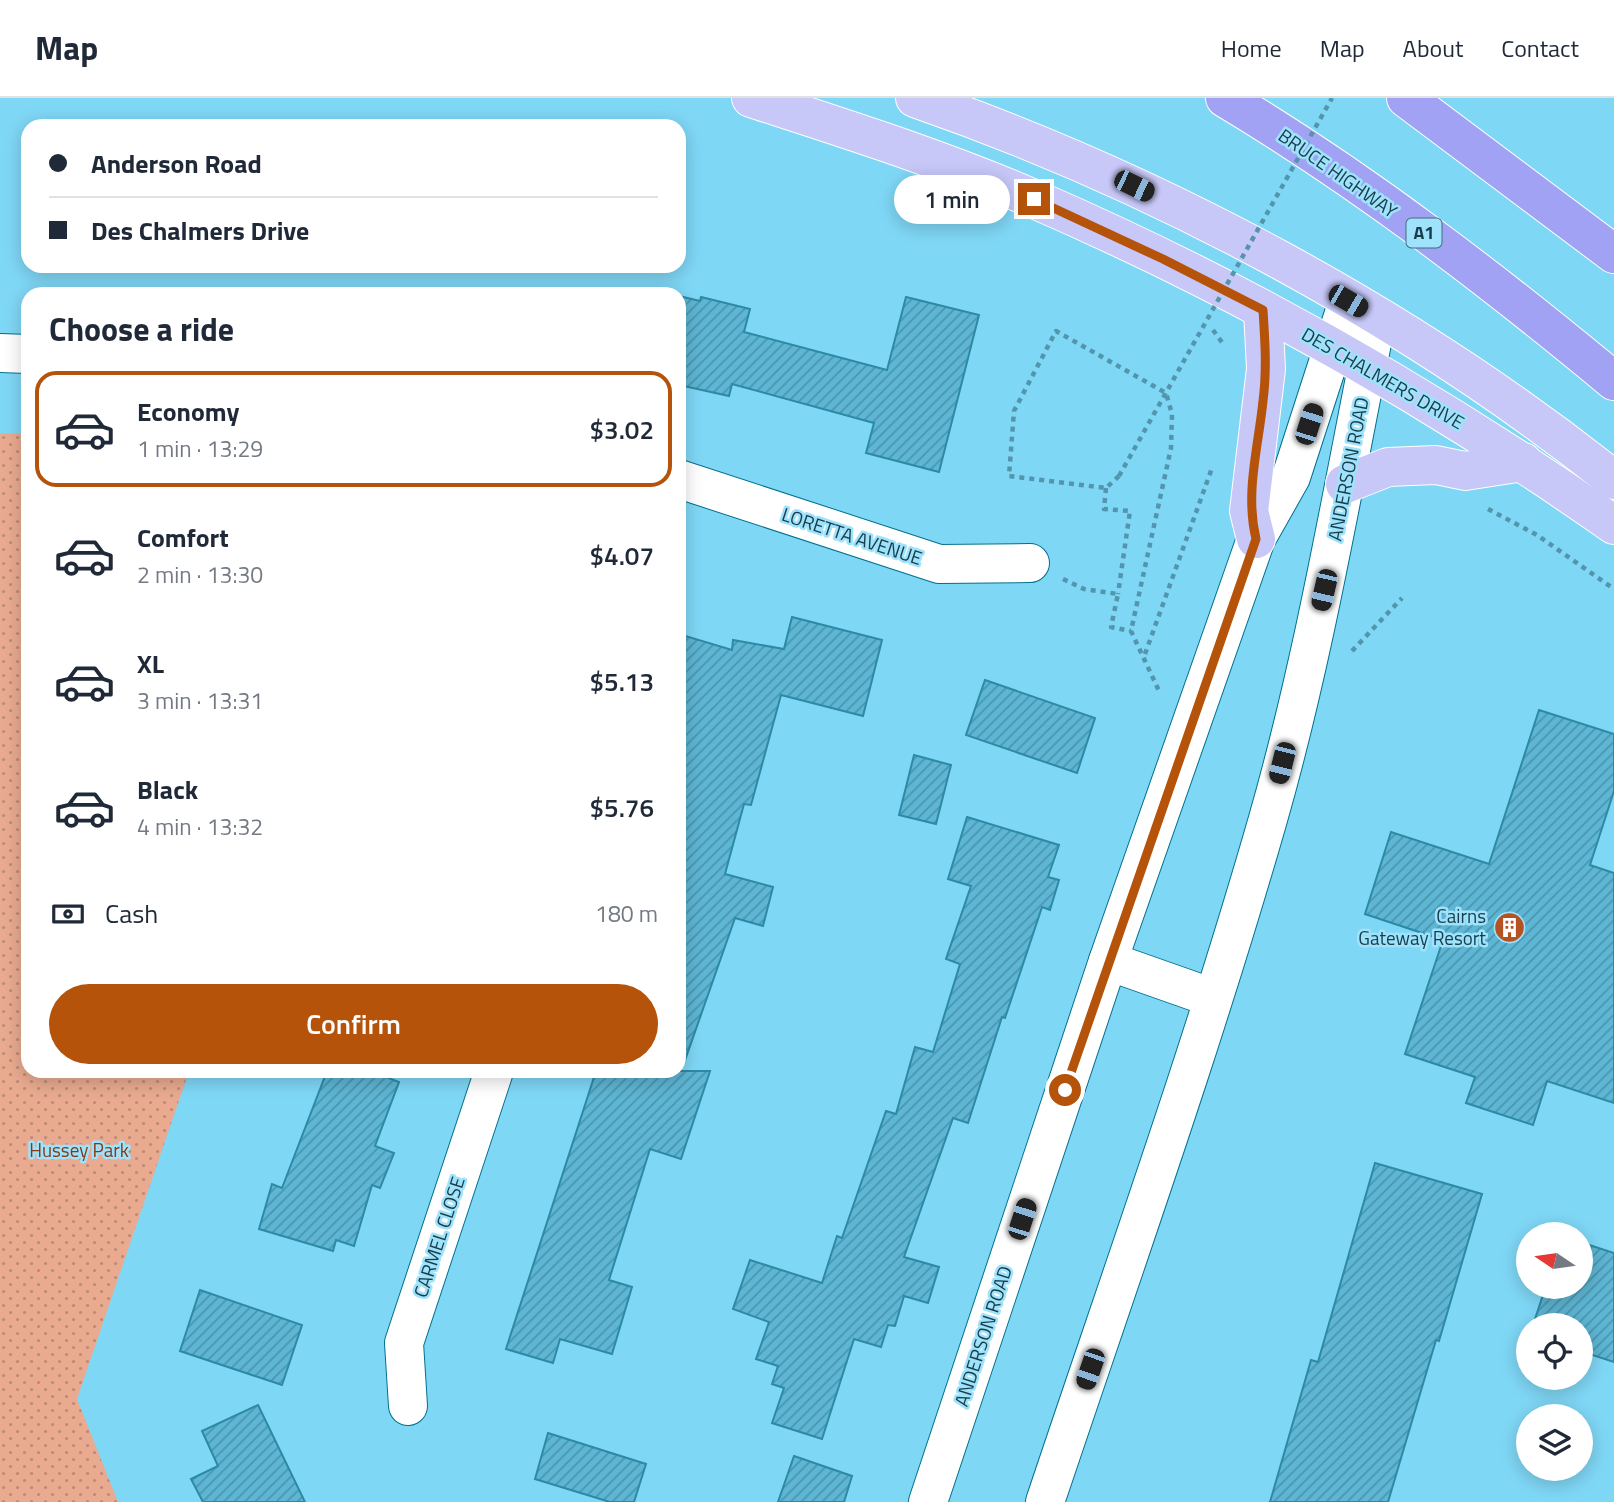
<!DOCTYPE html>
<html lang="en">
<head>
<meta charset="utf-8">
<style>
  body { margin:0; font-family:"Titillium Web",sans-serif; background:#f2f2f3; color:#1f2937; height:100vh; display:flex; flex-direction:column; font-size:26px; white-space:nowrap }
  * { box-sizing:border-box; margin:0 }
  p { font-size:23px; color:#747a83 }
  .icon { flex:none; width:38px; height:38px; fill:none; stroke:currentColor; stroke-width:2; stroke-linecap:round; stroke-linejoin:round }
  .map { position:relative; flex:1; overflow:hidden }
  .drawer { position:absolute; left:21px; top:189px; width:665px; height:791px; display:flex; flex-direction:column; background:#fff; border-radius:21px; box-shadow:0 4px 18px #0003 }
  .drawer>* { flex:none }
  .top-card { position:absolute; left:21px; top:21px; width:665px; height:154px; border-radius:21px; box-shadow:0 4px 18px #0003; display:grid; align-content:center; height:154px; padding:0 28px; background:#fff }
  .needle { width:46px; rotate:283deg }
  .fabs { position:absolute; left:1516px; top:1124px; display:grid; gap:14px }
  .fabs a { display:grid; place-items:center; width:77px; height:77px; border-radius:50%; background:#fff; box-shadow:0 4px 18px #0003; font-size:35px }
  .end { position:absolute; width:32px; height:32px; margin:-16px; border:9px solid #b45309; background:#fff; box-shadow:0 0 0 4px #fff }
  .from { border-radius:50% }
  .bubble { position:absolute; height:49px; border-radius:24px; background:#fff; box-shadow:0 4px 18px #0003; font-size:23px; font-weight:600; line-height:49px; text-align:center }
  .car { position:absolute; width:21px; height:42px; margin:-21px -10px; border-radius:9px; box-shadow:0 0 5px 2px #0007; background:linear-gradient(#222 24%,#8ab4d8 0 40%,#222 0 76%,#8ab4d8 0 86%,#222 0) }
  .top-card b { display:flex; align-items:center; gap:24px; height:66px; font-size:26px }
  .top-card b+b { border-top:2px solid #e0e1e3 }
  .top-card i { width:18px; height:18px; background:#1f2937 }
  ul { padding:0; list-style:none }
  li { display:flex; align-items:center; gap:21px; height:116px; margin:0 14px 10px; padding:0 14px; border:4px solid transparent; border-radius:21px }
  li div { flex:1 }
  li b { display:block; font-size:26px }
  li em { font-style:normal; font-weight:600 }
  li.selected { border-color:#b45309 }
  li>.icon { width:63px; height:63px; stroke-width:1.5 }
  h2 { padding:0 28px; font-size:32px; line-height:84px }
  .pay { display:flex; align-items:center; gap:18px; height:77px; padding:0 28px; font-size:26px }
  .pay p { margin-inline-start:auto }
  .cta { display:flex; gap:14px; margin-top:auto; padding:14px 28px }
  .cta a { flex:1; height:80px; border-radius:42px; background:#b45309; color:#fff; font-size:28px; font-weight:600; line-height:80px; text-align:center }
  header { display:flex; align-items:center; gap:42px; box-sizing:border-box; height:98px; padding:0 35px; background:#fff; border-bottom:2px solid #e0e1e3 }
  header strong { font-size:33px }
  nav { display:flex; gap:38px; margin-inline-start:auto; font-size:24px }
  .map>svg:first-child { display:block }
  .green { fill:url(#green-dots) }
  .building { fill:url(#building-hatch); stroke:#2c8aa6; stroke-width:2 }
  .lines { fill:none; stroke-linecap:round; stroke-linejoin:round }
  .minor-casing { stroke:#00718d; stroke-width:40 }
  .major-casing { stroke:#fff; stroke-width:40 }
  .highway-casing { stroke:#fff; stroke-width:40 }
  .path { stroke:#5395ad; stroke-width:4.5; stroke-dasharray:5 5; stroke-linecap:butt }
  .minor { stroke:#fff; stroke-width:38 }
  .major { stroke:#c7c7f8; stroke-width:38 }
  .highway { stroke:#a1a2f3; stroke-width:38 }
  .path-bridge { stroke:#5395ad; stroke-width:4.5; stroke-dasharray:5 5; stroke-linecap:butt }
  .route { stroke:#b45309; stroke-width:9 }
  .labels { text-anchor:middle; stroke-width:5; stroke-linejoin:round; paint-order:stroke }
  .shield { fill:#9ee2fb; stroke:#406e7f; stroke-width:2 }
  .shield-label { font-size:18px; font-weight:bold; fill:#183d4a }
  .street-label { font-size:19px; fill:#183d4a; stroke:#9ee2fb }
  .poi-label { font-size:19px; fill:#183d4a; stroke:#9ee2fb; text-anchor:end }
  .park-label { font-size:19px; fill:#873915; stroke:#9ee2fb }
</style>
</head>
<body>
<header>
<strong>Map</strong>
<nav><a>Home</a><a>Map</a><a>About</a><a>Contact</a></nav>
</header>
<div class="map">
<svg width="1614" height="1404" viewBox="0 0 1614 1404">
  <defs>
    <pattern id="green-dots" width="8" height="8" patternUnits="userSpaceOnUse" patternTransform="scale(1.75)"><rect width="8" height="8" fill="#e9aa90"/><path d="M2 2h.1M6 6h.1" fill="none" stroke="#bc8c78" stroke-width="1.8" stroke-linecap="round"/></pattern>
    <pattern id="building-hatch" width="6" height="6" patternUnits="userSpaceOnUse" patternTransform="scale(1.75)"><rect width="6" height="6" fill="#5db6d4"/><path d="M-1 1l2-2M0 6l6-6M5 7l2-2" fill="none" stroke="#4c95ae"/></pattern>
  </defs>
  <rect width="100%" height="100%" fill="#7fd7f6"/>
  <polygon class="green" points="0,335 28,336 28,973 189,973 77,1301 118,1404 0,1404"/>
  <g class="building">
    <polygon points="679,198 700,203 701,199 750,211 744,234 887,272 906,199 979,217 939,374 866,355 874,325 732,286 729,298 679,287"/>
    <polygon points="792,519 882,542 863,618 781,597 751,707 744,706 725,776 773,789 763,828 735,820 684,965 679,964 679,536 732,552 733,542 784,551"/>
    <polygon points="985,582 1095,620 1077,675 966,637"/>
    <polygon points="1539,612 1614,636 1614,693 1590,767 1614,775 1614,1005 1547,983 1533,1027 1466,1005 1475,979 1405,956 1443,842 1365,816 1391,734 1489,766"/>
    <polygon points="914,657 951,667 936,726 899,717"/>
    <polygon points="967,719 1059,747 1048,779 1059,782 1050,812 1042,809 1005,920 1002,919 968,1025 953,1020 904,1159 939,1169 928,1205 904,1198 895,1228 888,1227 881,1249 854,1241 822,1341 772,1325 784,1290 772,1286 778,1268 756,1261 769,1224 733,1211 750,1162 822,1185 837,1138 842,1140 886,1013 896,1016 915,949 933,954 960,866 946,861 971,788 948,781"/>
    <polygon points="327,973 371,973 399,984 375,1048 394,1055 380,1090 372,1087 354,1148 336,1142 333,1153 259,1131 272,1086 282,1090"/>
    <polygon points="596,973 710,973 681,1061 650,1051 609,1182 632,1189 612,1256 560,1241 553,1265 506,1251"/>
    <polygon points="1375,1065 1482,1096 1439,1243 1436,1242 1388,1404 1270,1404 1311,1262 1318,1264"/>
    <polygon points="1580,1144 1614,1155 1614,1264 1580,1253 1580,1227 1533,1227 1546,1188 1580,1188"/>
    <polygon points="200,1192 302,1227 282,1287 180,1253"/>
    <polygon points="258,1307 305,1404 203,1404 191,1381 218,1368 202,1333"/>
    <polygon points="548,1335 646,1366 634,1404 610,1404 535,1381"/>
    <polygon points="794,1358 852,1378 844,1404 778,1404"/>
  </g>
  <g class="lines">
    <defs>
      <g id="minor">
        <polyline points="0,255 28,256"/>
        <polyline points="679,381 939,466 1030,465"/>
        <polyline points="1108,863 1213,900"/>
        <polyline points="408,1308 404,1245 494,973"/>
        <polyline points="928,1404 1108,863 1256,441 1291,379 1348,203"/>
        <path d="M1045,1404c76,-227 157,-453 223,-683 47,-164 75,-334 109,-501"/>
      </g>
      <g id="major">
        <path d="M751,0c95,31 191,61 283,101 205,89 398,198 580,326"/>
        <path d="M915,0c245,85 496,220 699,382"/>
        <polyline points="1345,386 1388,369 1436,367 1465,373 1523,364"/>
        <polyline points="1256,441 1249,413 1266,271 1263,212"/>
      </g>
      <g id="highway">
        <path d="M1225,0c137,82 266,181 389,283"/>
        <polyline points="1406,0 1614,156"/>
      </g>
    </defs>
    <use href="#minor" class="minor-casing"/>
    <use href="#major" class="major-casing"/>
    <use href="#highway" class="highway-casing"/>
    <g class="path">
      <polyline points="1213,232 1224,247"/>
      <polyline points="1119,378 1106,390 1009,378 1014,313 1056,233 1166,295 1172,316 1171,350 1131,533 1160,595"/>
      <polyline points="1106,390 1104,411 1130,413 1118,496"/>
      <polyline points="1488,411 1537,437 1614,491"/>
      <polyline points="1063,481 1084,491 1118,496 1111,529 1131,533"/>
      <polyline points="1352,553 1402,500"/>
      <polyline points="1145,556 1212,370"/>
    </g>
    <use href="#minor" class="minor"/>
    <use href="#major" class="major"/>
    <use href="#highway" class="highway"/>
    <polyline class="path-bridge" points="1119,378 1332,0"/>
  </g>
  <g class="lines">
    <path class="route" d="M1034,101l129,60 100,51c2,31 4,60 0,91 -5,48 -18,92 -7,138l-191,551"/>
  </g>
  <defs>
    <symbol id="building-disc" viewBox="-11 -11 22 22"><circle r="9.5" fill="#b65122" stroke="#9ee2fb"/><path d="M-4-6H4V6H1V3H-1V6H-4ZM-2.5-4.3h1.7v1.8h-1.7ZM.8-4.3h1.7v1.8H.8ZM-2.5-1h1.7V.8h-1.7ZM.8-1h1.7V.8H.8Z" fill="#fff"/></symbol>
  </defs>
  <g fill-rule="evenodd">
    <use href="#building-disc" x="1492" y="812" width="35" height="35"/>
  </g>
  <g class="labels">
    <rect class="shield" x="1406.5" y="120.5" width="35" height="29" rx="5"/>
    <g class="shield-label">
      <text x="1424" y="141">A1</text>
    </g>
    <g class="street-label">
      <text transform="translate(1338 75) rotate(35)" y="7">BRUCE HIGHWAY</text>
      <text transform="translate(1383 280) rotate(30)" y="7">DES CHALMERS DRIVE</text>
      <text transform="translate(1348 371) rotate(-79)" y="7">ANDERSON ROAD</text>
      <text transform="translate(852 438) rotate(18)" y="7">LORETTA AVENUE</text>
      <text transform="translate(439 1139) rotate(-72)" y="7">CARMEL CLOSE</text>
      <text transform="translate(983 1238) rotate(-72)" y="7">ANDERSON ROAD</text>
    </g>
    <g class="poi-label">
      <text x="1486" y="825">Cairns<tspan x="1486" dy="22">Gateway Resort</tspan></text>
    </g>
    <g class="park-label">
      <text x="79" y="1059">Hussey Park</text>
    </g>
  </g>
</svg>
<div class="fabs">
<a><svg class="needle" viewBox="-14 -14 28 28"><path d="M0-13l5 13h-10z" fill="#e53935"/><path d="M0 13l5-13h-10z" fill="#747a83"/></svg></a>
<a><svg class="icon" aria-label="locate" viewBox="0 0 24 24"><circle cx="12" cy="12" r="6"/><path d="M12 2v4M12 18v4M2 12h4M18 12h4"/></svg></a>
<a><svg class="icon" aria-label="layers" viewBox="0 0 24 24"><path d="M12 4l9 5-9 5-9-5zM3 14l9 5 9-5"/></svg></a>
</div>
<i class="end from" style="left:1065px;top:992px"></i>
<i class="end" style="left:1034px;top:101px"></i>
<div class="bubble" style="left:894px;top:77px;width:116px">1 min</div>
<i class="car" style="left:1134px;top:88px;rotate:116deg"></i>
<i class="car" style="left:1348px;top:203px;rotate:120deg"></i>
<i class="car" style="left:1309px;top:326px;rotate:18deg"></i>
<i class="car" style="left:1324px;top:492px;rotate:193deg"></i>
<i class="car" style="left:1282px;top:665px;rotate:194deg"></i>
<i class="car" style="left:1022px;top:1121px;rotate:18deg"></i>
<i class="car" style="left:1090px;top:1271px;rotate:199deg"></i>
<div class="top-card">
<b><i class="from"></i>Anderson Road</b>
<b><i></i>Des Chalmers Drive</b>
</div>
<section class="drawer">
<h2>Choose a ride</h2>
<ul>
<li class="selected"><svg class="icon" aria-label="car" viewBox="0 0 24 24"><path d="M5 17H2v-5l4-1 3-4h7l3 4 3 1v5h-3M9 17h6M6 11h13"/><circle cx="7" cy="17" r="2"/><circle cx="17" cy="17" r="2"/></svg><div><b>Economy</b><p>1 min · 13:29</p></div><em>$3.02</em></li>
<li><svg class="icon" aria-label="car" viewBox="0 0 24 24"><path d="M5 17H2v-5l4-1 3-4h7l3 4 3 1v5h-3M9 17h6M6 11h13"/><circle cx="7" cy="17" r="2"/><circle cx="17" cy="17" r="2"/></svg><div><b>Comfort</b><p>2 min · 13:30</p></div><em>$4.07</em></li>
<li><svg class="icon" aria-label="car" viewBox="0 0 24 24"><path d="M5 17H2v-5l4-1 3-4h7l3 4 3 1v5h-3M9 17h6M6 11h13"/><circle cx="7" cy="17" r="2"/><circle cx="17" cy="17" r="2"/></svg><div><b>XL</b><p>3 min · 13:31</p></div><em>$5.13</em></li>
<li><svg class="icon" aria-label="car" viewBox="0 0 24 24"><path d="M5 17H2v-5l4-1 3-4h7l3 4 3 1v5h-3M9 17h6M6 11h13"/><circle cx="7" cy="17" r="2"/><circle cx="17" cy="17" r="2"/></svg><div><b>Black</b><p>4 min · 13:32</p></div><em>$5.76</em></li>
</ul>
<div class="pay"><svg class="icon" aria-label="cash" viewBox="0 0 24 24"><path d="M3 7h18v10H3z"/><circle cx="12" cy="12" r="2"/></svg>Cash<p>180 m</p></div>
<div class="cta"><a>Confirm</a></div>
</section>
</div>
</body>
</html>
